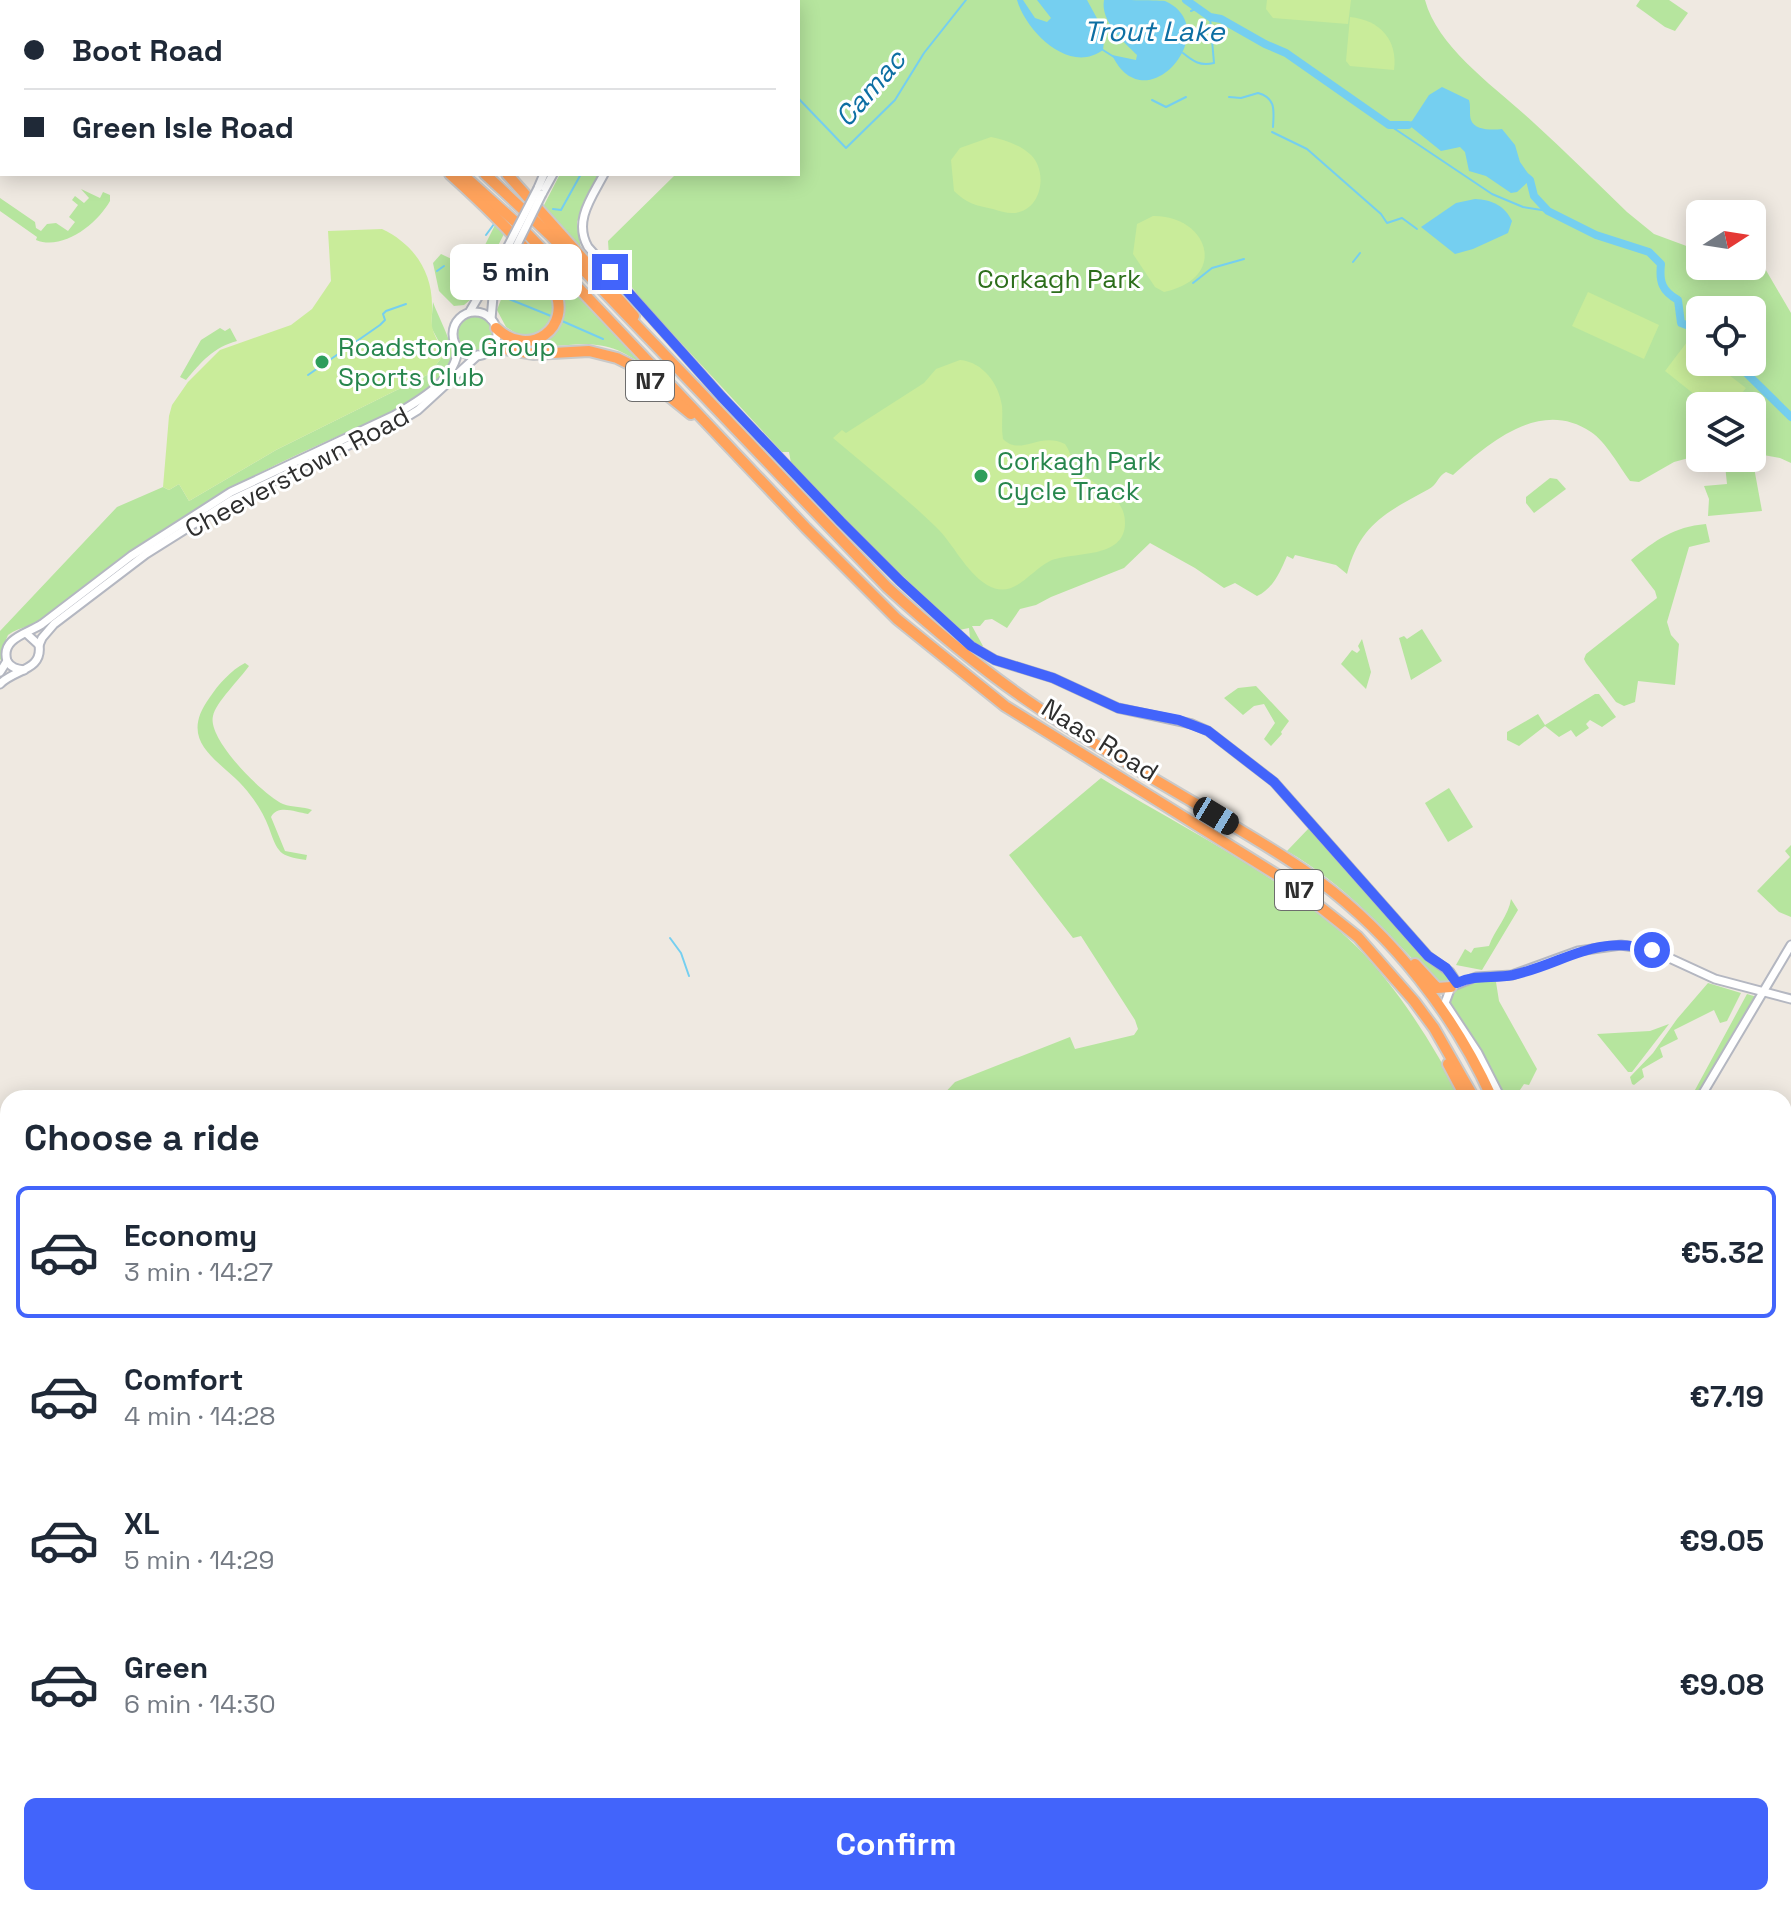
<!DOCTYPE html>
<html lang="en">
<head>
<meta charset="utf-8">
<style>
  body { margin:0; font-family:"Space Grotesk",sans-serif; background:#f2f2f3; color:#1f2937; height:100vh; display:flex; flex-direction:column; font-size:30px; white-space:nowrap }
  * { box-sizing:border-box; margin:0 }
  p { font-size:26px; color:#747a83 }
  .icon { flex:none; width:44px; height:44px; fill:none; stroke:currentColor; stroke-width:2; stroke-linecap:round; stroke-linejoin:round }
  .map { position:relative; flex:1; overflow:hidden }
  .panel { position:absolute; left:0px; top:1090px; width:1792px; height:816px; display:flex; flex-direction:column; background:#fff; border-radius:24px 24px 0 0; box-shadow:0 4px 20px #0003 }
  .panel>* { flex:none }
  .guide { position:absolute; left:0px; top:0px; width:800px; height:176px; box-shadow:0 4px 20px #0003; display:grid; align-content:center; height:176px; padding:0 24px; background:#fff }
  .needle { width:52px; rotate:78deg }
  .buttons { position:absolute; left:1686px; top:200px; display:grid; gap:16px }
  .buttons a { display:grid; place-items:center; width:80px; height:80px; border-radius:12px; background:#fff; box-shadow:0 4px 20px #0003; font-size:40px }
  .end { position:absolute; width:36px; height:36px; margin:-18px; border:10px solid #4264fb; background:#fff; box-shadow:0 0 0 4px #fff }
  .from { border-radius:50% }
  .bubble { position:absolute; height:56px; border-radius:12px; background:#fff; box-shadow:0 4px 20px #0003; font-size:26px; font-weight:800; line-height:56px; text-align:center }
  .car { position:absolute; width:24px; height:48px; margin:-24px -12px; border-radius:10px; box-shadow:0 0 6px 2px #0007; background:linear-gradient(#222 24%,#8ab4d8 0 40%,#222 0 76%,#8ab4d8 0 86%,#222 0) }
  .guide b { display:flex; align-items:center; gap:28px; height:76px; font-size:30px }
  .guide b+b { border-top:2px solid #e0e1e3 }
  .guide i { width:20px; height:20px; background:#1f2937 }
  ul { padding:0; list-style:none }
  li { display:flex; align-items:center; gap:24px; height:132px; margin:0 16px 12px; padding:0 8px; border:4px solid transparent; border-radius:12px }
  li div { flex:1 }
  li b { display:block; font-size:30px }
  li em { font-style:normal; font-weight:800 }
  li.active { border-color:#4264fb }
  li>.icon { width:72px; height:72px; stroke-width:1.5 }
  h2 { padding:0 24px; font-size:36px; line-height:96px }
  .cta { display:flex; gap:16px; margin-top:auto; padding:16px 24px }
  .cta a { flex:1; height:92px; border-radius:12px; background:#4264fb; color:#fff; font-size:32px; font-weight:800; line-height:92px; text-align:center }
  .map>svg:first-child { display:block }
  .green { fill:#b6e59e; fill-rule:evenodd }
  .cemetery { fill:#c8d9b8 }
  .pitch { fill:#c9ec9a }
  .water { fill:#75cff0 }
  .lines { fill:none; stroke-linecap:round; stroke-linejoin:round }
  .stream { stroke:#75cff0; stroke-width:2 }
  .river { stroke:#75cff0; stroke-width:8 }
  .secondary-casing { stroke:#b4b7c1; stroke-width:11 }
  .highway-casing { stroke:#c9c9c9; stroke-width:14 }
  .secondary { stroke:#fff; stroke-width:7 }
  .highway { stroke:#ffa35c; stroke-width:10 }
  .tram { stroke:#a3a6b8; stroke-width:2 }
  .secondary-bridge-casing { stroke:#b4b7c1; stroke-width:11; stroke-linecap:butt }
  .secondary-bridge { stroke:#fff; stroke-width:7 }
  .route { stroke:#4264fb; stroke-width:10 }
  .leisure-dot { fill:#2e9e5b; stroke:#fff; stroke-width:3 }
  .labels { text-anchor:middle; stroke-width:6; stroke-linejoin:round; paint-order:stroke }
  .shield { fill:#fff; stroke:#6d6d6d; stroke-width:2 }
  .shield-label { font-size:24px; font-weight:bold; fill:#2e2e2e }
  .park-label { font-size:26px; fill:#2c6e1b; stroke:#fff }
  .leisure-label { font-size:26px; fill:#27864d; stroke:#fff; text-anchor:start }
  .street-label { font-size:26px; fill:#2e2e2e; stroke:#fff }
  .water-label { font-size:28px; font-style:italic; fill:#0d6fa3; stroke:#fff }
</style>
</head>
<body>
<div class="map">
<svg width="1791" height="1906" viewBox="0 0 1791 1906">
  <rect width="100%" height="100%" fill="#efe9e1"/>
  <g class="green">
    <path d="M636,0h789c13,49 73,89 109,123 32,29 62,59 93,89l27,22 46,17v15h52l1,-18 38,65v150l-11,-5 -28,-5v-47h-52v49l-26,7 -35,20 -9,-1c-11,-15 -24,-39 -39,-49 -50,-34 -101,10 -138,43l-7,-3c-8,4 -9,13 -17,17 -42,23 -69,35 -82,85l-11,-9 -41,-10 -2,4 -6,-3c-7,16 -14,33 -30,40l-22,-13 -11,5 -29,-20 -45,-25 -26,25 -73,29 -15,8 -16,4 -13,19 -15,-9 -7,1 -5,6h-8l11,20 -3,1 -10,-9 -1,-10 -10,2 -97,-93 -71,-74 -2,-11h-7l-138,-149 -35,-46 -1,-16 68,-67h122v-172h-164zM1700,310h52v52h-52z"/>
    <polygon points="1640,0 1669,0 1688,13 1675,31 1665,27 1636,6"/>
    <polygon points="560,174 599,174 577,222 581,250 543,207"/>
    <path d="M81,189l19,9 3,-6 7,3v6c-13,23 -47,50 -74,39l1,-3 -37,-26v-13l35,24 1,6 5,3 6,-7 9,-1 12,8 7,-9 -6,-5 9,-12 -6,-5 3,-4 9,7 5,-5z"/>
    <polygon points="495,225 504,234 470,300 464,305 454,306 439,291 433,263 441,254 473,269"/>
    <path d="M525,240l130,135c-50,-44 -71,-28 -130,-28v-3l15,-3 22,-42 -6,-16 -32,-40z"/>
    <path d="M520,250c26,31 59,66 5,89l-19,-12 -9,-17z"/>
    <path d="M433,302c5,15 25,49 18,62 -20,35 -64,51 -99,66 -60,26 -119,54 -173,90 -46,31 -88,66 -132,98 -13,9 -27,8 -39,17l-6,14 2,15 -4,-5v-28l117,-124 46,-20 6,3 10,-6 10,17 87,-51 153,-76 16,-21 -14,-26z"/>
    <circle cx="475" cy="333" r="17"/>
    <path d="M220,328l5,3 5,-3 7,13c-23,6 -36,21 -51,39l-6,-3 21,-37z"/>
    <polygon points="1741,462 1753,462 1762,511 1708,516 1709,499 1704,486 1727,484 1725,465"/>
    <polygon points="1550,478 1557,479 1566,489 1534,513 1526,503 1526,497"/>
    <path d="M1706,524l4,18 -21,5 -22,75 4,13 8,9 -4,41 -37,-4 -3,21 -11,4 -8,-4 -30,-39 -2,-4 2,-5 71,-56 -2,-7 -24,-31c25,-20 42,-33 75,-36z"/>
    <polygon points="1422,629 1442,661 1411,680 1399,638 1404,636 1407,639"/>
    <polygon points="1362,639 1371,672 1366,689 1341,664 1352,650 1357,653 1360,650 1358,646"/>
    <path d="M245,663l4,3c-9,13 -33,36 -36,50 -6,23 50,79 70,88 10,4 20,2 29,6l-4,4c-13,-2 -30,-10 -37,3l14,34 22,4 -1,5c-27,-4 -28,-7 -37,-32 -4,-11 -11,-23 -18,-32 -23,-34 -78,-49 -41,-99 8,-12 21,-27 35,-34z"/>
    <polygon points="1256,686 1289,721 1281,732 1282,734 1271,746 1264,739 1275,723 1264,704 1254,706 1243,715 1224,698 1238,688"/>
    <polygon points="1595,694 1599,694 1616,717 1602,727 1590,720 1586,724 1589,728 1576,737 1571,730 1559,737 1545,726 1519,746 1507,740 1507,732 1538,714 1545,725"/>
    <path d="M1101,778c86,53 183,98 256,169 41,41 77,99 104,151h-521l15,-16 115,-45 5,12 59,-14 4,-6 -3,-9 -54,-84 -8,2 -64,-83z"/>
    <polygon points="1449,788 1473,827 1448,842 1425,803"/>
    <path d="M1309,828l132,139 15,14 -14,4 -7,-2c-45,-48 -89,-98 -148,-132z"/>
    <polygon points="1791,845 1791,917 1779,912 1757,891 1790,857 1785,851"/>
    <path d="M1511,899l7,11 -36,60 -26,-5 9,-16 6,4 3,-5 15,-2c5,-15 20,-31 22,-47z"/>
    <polygon points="1474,980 1496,982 1499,1001 1537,1069 1529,1085 1524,1084 1518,1093 1520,1098 1502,1098 1447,1005 1448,997 1459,986"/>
    <polygon points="1708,983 1741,993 1727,1021 1720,1023 1714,1010 1674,1030 1678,1039 1660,1048 1663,1057 1642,1069 1644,1077 1634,1085 1632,1084 1630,1077 1653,1053 1677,1019"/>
    <polygon points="1747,994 1757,997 1695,1098 1684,1098 1695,1090"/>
    <polygon points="1669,1024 1632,1072 1628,1072 1597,1034 1650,1031"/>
    <polygon points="34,1898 139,1898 132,1906 47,1906 35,1901"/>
  </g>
  <polygon class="cemetery" points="1553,1898 1641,1898 1639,1906 1554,1906"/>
  <g class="pitch">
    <polygon points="1267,0 1351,0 1348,24 1273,18 1266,9"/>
    <path d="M1350,17c30,3 48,23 44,53l-44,-4 -4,-5z"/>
    <path d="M991,137c14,3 30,8 40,18 18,18 10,58 -19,58 -6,0 -13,-2 -19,-4 -16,-3 -27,-6 -39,-18l-3,-31 9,-12z"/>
    <path d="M1153,216c55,-1 77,62 11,76l-9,-5 -22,-33 4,-30z"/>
    <path d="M382,229c30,14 50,41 50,76 1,8 -2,17 1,25 2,8 8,15 12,23l-16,21 -153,76 -87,51 -10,-17 -10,6 -6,-3 6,-71 3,-11 16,-23 32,-32 71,-25 21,-16 19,-28 -3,-50z"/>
    <polygon points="1588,292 1659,325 1644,359 1572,326"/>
    <polygon points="1687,342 1700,352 1700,362 1712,362 1746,388 1732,406 1709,406 1665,371"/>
    <path d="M960,360c23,2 39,24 42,46 1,11 -1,22 1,33 18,18 36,-8 62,5 6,8 7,20 14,27 17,16 46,24 46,52 0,37 -53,28 -75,38 -21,10 -36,40 -63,24 -23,-15 -33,-41 -52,-59 -32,-31 -68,-59 -102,-88l9,-8 4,3 78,-50 12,-14z"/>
  </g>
  <g class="water">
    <path d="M1017,0h6l12,18 12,4 4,-4 -14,-18h50l18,33 -2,17c-34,25 -77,-19 -86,-50z"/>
    <path d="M1104,0c14,0 50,0 61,1 61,27 -19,125 -53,54l24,5 1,-5c-13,-13 -37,-34 -33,-55z"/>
    <path d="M1442,87l27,13c2,6 0,15 2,20 4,11 22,10 31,9l13,16 5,17 7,10 3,8 -13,12 -6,1 -25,-17 -17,-5 -4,-19 -5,-5 -19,4 -31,-25h-12l14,-5 17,-26z"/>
    <path d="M1475,199c17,1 29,6 37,22l-4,12 -35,16 -18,5 -34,-27 35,-24z"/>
  </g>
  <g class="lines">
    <g class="stream">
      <polyline points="1191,11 1197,8"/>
      <polyline points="1103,50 1114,57"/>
      <path d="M1183,53c11,9 17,13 31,10l-4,-46"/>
      <path d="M1229,97l12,1 17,-5c18,5 16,17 15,34"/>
      <polyline points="798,98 846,148 895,100 924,53 966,0"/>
      <polyline points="1152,100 1166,107 1186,97"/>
      <polyline points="1389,125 1492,194 1523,207 1548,211"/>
      <polyline points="1272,132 1307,149 1381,214 1387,223 1402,218 1417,229"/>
      <polyline points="553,209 561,210 581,174"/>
      <polyline points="486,235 494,224"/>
      <polyline points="1353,262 1360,253"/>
      <polyline points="437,271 444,266"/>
      <polyline points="1193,283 1212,268 1244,259"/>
      <polyline points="509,299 551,316"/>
      <polyline points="562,321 603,339"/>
      <polyline points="308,375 380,325 385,320 383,314 386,311 406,304"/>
      <polyline points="670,938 681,953 689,976"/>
      <polyline points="1547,1906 1547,1898"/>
    </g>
    <g class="river">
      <polyline points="1186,0 1210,17 1221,19 1265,44 1286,53 1389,125 1408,125"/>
      <polyline points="775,2 776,0"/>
      <path d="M1524,175l6,5 4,16 14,15 48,24 53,17 12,12c-2,18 1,27 17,36l3,23 19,7"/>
      <polyline points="1735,362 1791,417"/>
    </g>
    <defs>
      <g id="secondary">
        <polyline points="611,2 612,0"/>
        <polyline points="622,2 623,0"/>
        <path d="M604,174c-12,23 -31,47 -16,73l133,149 120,126 59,59 71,65 24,14 58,18 65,30 74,16 16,7 66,51 154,174 22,16 7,11"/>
        <polyline points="538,188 544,174"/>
        <polyline points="542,194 553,174"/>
        <polyline points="470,311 505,252"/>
        <circle cx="475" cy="334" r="22"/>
        <polyline points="491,319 493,297 511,257"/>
        <polyline points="39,645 42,638 54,624 146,554 232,500 400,421 418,410 478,355"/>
        <path d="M24,670c-7,-1 -13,-2 -17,-9 -7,-23 22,-28 35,-37l89,-68 100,-64 162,-76c25,-15 63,-35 65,-68"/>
        <polyline points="0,672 7,661"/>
        <path d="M0,684c14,-15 43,-13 39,-39l-12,-11"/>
        <polyline points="1501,1098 1478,1053 1445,1003 1451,987 1476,977 1512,975 1578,951 1621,945 1652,950 1715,979 1791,999"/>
        <polyline points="1700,1098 1791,945"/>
        <polyline points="1784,1236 1791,1232"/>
        <polyline points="0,1290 8,1302"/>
        <polyline points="0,1420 8,1427"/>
        <polyline points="1784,1633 1791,1642"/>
        <polyline points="0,1791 8,1787"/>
        <polyline points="402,1898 407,1906"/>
        <polyline points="707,1898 717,1906"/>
        <polyline points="142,1906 148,1898"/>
        <polyline points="1053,1906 1058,1898"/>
        <polyline points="1062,1906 1068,1898"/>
      </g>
      <g id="highway">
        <polyline points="116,0 122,2"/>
        <polyline points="164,0 169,2"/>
        <path d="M450,174c30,27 86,80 104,115 19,38 -24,71 -58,39"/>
        <polyline points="462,174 520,226 806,528 897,619 1005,706 1290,883 1358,937 1414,1001 1434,1028 1474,1098"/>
        <path d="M485,174l65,61 337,352c56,51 114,99 178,138 53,34 108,65 162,97 31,19 63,37 92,59 74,55 135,133 173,217"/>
        <polyline points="507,174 634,316"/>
        <polyline points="492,347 534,354 589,351 617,358 629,364 691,414"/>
        <polyline points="1415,964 1437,988 1451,987"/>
        <polyline points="1448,1064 1466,1098"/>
        <polyline points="1784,1588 1791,1598"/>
        <polyline points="1784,1618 1791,1628"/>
      </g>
    </defs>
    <use href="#secondary" class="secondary-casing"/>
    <use href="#highway" class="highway-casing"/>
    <use href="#secondary" class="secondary"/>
    <use href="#highway" class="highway"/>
    <g class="tram">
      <polyline points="0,1306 8,1319"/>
      <polyline points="378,1898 383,1906"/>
      <polyline points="154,1906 160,1898"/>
    </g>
    <defs>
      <g id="secondary-bridge">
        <polyline points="505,252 538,188"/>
        <polyline points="511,257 542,194"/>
      </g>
    </defs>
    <use href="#secondary-bridge" class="secondary-bridge-casing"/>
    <use href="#secondary-bridge" class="secondary-bridge"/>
  </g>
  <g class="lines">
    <path class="route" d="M610,272l111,124 120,126 59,59 71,65 24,14 58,18 65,30 61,12 29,11 66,51 154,174 18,12 11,15c19,-9 36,-4 56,-8 53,-12 80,-41 139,-25"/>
  </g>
  <g class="leisure-dot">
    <circle cx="322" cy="362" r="8"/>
    <circle cx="981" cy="476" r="8"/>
  </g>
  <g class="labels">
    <g class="shield">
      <rect x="626" y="361" width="48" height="40" rx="6"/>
      <rect x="1275" y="870" width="48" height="40" rx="6"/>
    </g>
    <g class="shield-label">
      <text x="650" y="389">N7</text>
      <text x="1299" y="898">N7</text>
    </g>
    <g class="park-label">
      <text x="1059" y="288">Corkagh Park</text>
    </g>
    <g class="leisure-label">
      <text x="338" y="356">Roadstone Group<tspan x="338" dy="30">Sports Club</tspan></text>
      <text x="997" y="470">Corkagh Park<tspan x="997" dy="30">Cycle Track</tspan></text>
    </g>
    <g class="street-label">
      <text transform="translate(297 472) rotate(-28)" y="9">Cheeverstown Road</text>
      <text transform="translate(1100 740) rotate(32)" y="9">Naas Road</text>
    </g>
    <g class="water-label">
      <text x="1154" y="41">Trout Lake</text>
      <text transform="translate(870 88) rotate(-49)" y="10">Camac</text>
    </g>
  </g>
</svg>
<div class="buttons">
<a><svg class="needle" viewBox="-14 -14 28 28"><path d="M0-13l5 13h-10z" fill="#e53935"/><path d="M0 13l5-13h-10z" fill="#747a83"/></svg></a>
<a><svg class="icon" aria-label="locate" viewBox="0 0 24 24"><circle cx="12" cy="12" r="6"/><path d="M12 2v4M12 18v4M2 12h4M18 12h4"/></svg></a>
<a><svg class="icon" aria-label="layers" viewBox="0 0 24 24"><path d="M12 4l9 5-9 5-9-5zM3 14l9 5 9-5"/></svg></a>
</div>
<i class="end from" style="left:1652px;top:950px"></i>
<i class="end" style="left:610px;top:272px"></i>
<div class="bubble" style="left:450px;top:244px;width:132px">5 min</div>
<i class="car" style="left:1216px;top:816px;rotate:121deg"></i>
<div class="guide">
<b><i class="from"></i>Boot Road</b>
<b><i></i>Green Isle Road</b>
</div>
<section class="panel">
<h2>Choose a ride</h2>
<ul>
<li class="active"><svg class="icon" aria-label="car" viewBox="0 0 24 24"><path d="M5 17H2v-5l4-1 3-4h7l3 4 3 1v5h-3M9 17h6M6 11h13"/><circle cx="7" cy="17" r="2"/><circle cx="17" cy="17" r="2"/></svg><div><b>Economy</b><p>3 min · 14:27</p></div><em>€5.32</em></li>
<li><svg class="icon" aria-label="car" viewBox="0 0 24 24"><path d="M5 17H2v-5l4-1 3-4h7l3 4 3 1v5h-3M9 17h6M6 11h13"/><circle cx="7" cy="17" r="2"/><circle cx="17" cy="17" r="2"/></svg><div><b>Comfort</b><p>4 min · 14:28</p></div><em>€7.19</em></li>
<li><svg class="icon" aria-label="car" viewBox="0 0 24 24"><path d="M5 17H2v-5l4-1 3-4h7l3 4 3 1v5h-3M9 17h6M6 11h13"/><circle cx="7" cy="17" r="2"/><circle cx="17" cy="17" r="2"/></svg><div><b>XL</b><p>5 min · 14:29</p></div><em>€9.05</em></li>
<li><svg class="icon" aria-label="car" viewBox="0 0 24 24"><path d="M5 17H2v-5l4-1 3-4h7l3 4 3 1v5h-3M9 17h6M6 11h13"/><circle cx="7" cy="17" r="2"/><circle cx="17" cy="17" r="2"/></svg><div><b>Green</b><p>6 min · 14:30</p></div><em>€9.08</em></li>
</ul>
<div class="cta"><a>Confirm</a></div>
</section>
</div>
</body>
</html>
